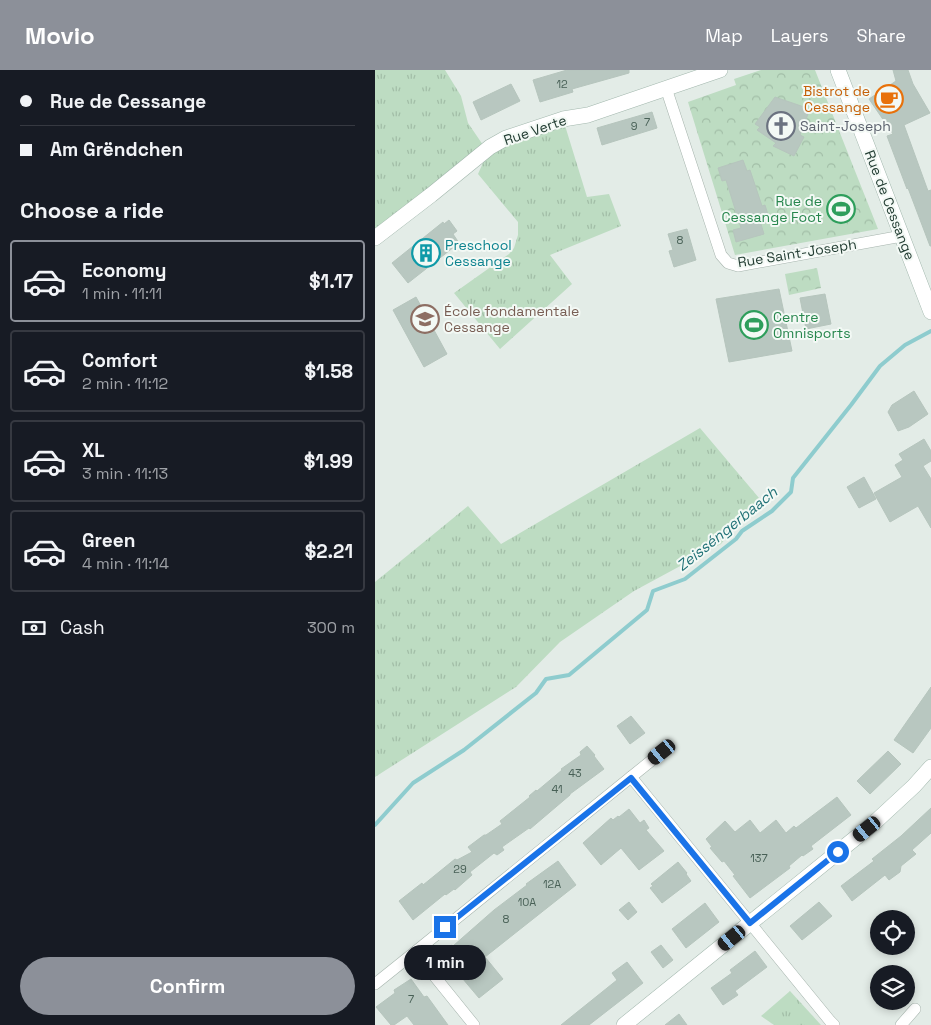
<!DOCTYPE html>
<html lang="en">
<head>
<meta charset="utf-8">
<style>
  body { margin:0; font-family:"Space Grotesk",sans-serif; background:#20242c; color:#f1f3f6; height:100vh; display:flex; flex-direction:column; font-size:19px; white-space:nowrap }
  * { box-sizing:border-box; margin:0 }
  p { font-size:16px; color:#9ea1a6 }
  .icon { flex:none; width:28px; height:28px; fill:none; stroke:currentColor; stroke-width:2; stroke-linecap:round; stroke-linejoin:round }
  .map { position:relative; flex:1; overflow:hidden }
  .panel { display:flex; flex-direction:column; background:#171b24; width:375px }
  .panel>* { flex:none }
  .guide { display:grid; align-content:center; height:110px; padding:0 20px; background:#171b24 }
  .buttons { position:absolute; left:495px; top:840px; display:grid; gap:10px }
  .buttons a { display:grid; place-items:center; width:45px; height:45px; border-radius:50%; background:#171b24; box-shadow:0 2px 8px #0003; font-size:25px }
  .end { position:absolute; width:22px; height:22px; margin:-11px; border:6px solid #1a73e8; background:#fff; box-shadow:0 0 0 2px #fff }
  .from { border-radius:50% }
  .bubble { position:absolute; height:35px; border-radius:18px; background:#171b24; box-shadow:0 2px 8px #0003; font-size:16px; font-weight:600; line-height:35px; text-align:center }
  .car { position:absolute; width:15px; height:30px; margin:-15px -8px; border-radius:6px; box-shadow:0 0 4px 1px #0007; background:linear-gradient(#222 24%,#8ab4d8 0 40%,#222 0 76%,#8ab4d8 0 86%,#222 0) }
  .guide b { display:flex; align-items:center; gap:18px; height:48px; font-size:19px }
  .guide b+b { border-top:1px solid #363941 }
  .guide i { width:12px; height:12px; background:#f1f3f6 }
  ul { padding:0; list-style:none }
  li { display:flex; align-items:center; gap:15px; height:82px; margin:0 10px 8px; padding:0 10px; border:2px solid #363941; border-radius:5px }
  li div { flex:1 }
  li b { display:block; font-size:19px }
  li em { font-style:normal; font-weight:600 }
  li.current { border-color:#8c9099 }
  li>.icon { width:45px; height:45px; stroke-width:1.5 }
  h2 { padding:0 20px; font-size:22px; line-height:60px }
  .pay { display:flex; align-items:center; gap:12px; height:55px; padding:0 20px; font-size:19px }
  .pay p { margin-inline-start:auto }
  .button { display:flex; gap:10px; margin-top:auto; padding:10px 20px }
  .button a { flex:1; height:58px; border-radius:30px; background:#8c9099; color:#fff; font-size:20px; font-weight:600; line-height:58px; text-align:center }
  header { display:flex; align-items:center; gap:30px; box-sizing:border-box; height:70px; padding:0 25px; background:#8c9099; color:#fff }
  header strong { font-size:24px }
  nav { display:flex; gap:28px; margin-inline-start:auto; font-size:18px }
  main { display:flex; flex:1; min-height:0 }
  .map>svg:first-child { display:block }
  .grass { fill:url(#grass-tufts) }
  .forest { fill:url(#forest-crowns) }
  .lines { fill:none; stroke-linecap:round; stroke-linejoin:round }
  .stream { stroke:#8eccce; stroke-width:4 }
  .building { fill:#b8c7c0; stroke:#b6c5bd }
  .street-casing { stroke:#a6b4ad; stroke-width:12 }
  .secondary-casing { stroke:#a2b7ad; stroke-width:16 }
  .street { stroke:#fff; stroke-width:11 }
  .secondary { stroke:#fff; stroke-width:15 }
  .route { stroke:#1a73e8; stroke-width:6 }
  .labels { text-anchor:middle; stroke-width:4; stroke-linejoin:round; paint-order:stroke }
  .number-label { font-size:11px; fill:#486056 }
  .food-label { font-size:14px; fill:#c56008; stroke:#f3f9f5; text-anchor:end }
  .worship-label { font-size:14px; fill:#5b616d; stroke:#f3f9f5; text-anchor:start }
  .street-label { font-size:14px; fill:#233d33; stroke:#f3f9f5 }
  .leisure-label { font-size:14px; fill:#27864d; stroke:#f3f9f5; text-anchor:end }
  .culture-label { font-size:14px; fill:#0d838f; stroke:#f3f9f5; text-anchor:start }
  .education-label { font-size:14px; fill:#785e54; stroke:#f3f9f5; text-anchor:start }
  .water-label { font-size:15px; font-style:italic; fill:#207176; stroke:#f3f9f5 }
</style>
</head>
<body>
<header>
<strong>Movio</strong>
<nav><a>Map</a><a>Layers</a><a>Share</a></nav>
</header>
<main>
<section class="panel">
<div class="guide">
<b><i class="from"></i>Rue de Cessange</b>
<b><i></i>Am Grëndchen</b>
</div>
<h2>Choose a ride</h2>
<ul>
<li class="current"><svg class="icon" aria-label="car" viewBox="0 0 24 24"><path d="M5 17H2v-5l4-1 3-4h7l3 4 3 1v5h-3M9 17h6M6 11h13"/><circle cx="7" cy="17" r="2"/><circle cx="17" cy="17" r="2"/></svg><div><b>Economy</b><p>1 min · 11:11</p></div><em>$1.17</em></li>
<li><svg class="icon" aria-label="car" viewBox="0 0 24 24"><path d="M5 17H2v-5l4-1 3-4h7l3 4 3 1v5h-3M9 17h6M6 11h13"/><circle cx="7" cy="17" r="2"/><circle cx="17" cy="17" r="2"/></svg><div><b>Comfort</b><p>2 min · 11:12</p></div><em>$1.58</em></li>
<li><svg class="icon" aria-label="car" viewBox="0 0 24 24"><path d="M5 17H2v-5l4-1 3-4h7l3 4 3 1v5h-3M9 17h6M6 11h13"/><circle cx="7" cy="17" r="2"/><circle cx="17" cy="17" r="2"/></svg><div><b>XL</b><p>3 min · 11:13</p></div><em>$1.99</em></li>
<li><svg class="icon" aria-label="car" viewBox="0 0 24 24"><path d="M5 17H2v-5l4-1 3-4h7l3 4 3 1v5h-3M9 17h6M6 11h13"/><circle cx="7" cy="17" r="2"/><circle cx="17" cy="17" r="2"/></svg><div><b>Green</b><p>4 min · 11:14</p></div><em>$2.21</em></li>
</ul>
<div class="pay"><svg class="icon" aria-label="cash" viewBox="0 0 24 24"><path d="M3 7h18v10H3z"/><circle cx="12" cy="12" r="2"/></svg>Cash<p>300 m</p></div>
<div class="button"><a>Confirm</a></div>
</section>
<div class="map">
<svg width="556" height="955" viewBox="0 0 556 955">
  <defs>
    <pattern id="grass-tufts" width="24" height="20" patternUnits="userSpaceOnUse" patternTransform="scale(1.25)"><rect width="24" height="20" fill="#bddcc2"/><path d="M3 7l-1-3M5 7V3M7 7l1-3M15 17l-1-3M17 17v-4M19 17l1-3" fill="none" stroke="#a2bea7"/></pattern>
    <pattern id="forest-crowns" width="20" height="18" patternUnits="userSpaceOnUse" patternTransform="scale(1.25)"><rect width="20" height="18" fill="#bddcc2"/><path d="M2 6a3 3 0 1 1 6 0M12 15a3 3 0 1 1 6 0" fill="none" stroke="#a2bea7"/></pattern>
  </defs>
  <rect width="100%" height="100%" fill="#e3ece7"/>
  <g class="grass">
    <polygon points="0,0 70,0 86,26 93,53 108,75 0,160"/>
    <polygon points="188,49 212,127 234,124 246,156 175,185 197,214 125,279 79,223 134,184 139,178 143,165 143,152 103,104 115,77"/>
    <polygon points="325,358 384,428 346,474 259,521 185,572 141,617 0,707 0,512 93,436 126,474"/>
    <polygon points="415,921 446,955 399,955 386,946"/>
  </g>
  <g class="forest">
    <polygon points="386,0 440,0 503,159 360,185 313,32 361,15 359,9"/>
    <polygon points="442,198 446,218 414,225 410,204"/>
  </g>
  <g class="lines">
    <polyline class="stream" points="0,755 38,713 89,680 161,623 171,609 194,605 272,540 278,521 310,509 361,469 367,461 397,441 416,422 418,408 476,335 505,296 530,275 556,261"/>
  </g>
  <g class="building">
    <polygon points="192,0 254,0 254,3 197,19 198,22 165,32 158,10"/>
    <polygon points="518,0 533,0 538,14 555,43 529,55 553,121 556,120 556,176 555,176 533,118 532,119 512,66 518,64 494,29 521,11"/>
    <polygon points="136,14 145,31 106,50 98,32"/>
    <polygon points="400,27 432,38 429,43 433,44 425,65 429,67 419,86 398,76 401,73 382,60 385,57 380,54"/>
    <polygon points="277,42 282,58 227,75 222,58"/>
    <polygon points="368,90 372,101 375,100 387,136 390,135 394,148 385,151 389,164 361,172 358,160 366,158 351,110 347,111 343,98"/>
    <polygon points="74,150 82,161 78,164 84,173 33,213 17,193 68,152 69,154"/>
    <polygon points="312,159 321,190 299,197 294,181 298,180 293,164"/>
    <polygon points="404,219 417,281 354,292 341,229"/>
    <polygon points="450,224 456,254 431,259 425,228"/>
    <polygon points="41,227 72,284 49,297 18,240"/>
    <polygon points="539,321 553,344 534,357 523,361 513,342 517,335"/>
    <polygon points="549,369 556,381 556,391 548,396 556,409 556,458 543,436 515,452 499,423 527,407 520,395 528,390 524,384"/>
    <polygon points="489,407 501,429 484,438 472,417"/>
    <polygon points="556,617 556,658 538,683 519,670"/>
    <polygon points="256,646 270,663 255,674 242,656"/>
    <polygon points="212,676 220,685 219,686 229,699 195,724 195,725 155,759 154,758 127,777 129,780 122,785 119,783 95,802 97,805 80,820 79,819 71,825 70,824 38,850 24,831 47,813 48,815 80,789 82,790 97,782 93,777 109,765 111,765 127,754 125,751 155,727 154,726 161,720 162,721 187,700 186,699 206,685 205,682"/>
    <polygon points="513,681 526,694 495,724 482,711"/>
    <polygon points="462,727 476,745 436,776 438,779 428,786 427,785 414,796 415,798 375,828 358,806 360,805 349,791 347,792 335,778 337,777 331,769 350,751 360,762 375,750 385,763 401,750 411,763 419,756 421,758"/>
    <polygon points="556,738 556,763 537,780 541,784 526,796 525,802 514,810 510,805 477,831 466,816 499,791 497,789 526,766"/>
    <polygon points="254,739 265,753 269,750 274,758 271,760 289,781 264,800 246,778 226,795 208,773 236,748 238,750 243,746 244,747"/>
    <polygon points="183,791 201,815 110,887 128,909 104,928 66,883 77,875 78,876 119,840 152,815 151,814"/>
    <polygon points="303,792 312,803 311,804 316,811 287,833 275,818 278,816 276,814"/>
    <polygon points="254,832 262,842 253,850 244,840"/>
    <polygon points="444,832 457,846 427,870 415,856"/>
    <polygon points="330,833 344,852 311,878 297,859"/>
    <polygon points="286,875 298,890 288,898 276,882"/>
    <polygon points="380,881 392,897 360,921 363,925 348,935 336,918 357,903 355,900"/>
    <polygon points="252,892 268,913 214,955 186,955 242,910 237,903"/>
    <polygon points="36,909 49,927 52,926 73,955 39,955 32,946 19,955 16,955 1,937 20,923 19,920"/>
    <polygon points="304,944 312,955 290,955"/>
  </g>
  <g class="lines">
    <defs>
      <g id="street">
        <polyline points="291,18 346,185 353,193 363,196 527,166"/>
        <polyline points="256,707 287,682"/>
        <polyline points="0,914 40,882"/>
        <polyline points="99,955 40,882 256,707 455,951 459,955"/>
        <polyline points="526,955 540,939"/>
      </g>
      <g id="secondary">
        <polyline points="463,0 556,242"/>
        <polyline points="0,168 56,125 115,77 131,68 188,49 213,45 345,0"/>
        <polyline points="249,955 499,753 539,716 556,697"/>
      </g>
    </defs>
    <use href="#street" class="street-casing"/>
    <use href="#secondary" class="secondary-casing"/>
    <use href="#street" class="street"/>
    <use href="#secondary" class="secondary"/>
  </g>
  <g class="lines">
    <polyline class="route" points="70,857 256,708 375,853 463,782"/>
  </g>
  <defs>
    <symbol id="cafe-ring" viewBox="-11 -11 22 22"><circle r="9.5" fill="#f3f9f5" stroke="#e8710a" stroke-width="1.5"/><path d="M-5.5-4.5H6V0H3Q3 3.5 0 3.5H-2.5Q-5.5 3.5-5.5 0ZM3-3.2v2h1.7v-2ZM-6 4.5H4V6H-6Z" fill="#e8710a"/></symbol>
    <symbol id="church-ring" viewBox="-11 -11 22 22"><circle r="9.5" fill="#f3f9f5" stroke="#6b7280" stroke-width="1.5"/><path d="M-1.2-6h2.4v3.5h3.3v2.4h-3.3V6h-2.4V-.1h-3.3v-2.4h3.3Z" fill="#6b7280"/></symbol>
    <symbol id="stadium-ring" viewBox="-11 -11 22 22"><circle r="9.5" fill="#f3f9f5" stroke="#2e9e5b" stroke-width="1.5"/><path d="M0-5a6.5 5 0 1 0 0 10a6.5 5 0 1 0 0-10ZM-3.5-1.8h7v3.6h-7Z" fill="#2e9e5b"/></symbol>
    <symbol id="building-ring" viewBox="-11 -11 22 22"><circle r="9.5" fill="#f3f9f5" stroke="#0f9aa8" stroke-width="1.5"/><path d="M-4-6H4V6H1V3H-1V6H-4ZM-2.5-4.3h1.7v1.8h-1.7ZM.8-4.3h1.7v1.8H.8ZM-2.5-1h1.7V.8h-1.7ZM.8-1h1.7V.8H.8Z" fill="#0f9aa8"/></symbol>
    <symbol id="school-ring" viewBox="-11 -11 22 22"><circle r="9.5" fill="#f3f9f5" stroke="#8d6e63" stroke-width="1.5"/><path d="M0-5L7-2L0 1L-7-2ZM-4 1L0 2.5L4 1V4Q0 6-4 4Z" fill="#8d6e63"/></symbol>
  </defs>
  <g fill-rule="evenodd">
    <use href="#cafe-ring" x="498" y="13" width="32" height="32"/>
    <use href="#church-ring" x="390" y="40" width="32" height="32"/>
    <use href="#stadium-ring" x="450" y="123" width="32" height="32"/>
    <use href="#building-ring" x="35" y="167" width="32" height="32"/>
    <use href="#school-ring" x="34" y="233" width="32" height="32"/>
    <use href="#stadium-ring" x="363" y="239" width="32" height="32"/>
  </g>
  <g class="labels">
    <g class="number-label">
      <text x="187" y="18">12</text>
      <text x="272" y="56">7</text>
      <text x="259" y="60">9</text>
      <text x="305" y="174">8</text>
      <text x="200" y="707">43</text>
      <text x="182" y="723">41</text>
      <text x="384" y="792">137</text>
      <text x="85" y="803">29</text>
      <text x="177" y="818">12A</text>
      <text x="152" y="836">10A</text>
      <text x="131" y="853">8</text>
      <text x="36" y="933">7</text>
    </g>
    <g class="food-label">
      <text x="495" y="26">Bistrot de<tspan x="495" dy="16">Cessange</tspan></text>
    </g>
    <g class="worship-label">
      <text x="425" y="61">Saint-Joseph</text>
    </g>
    <g class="street-label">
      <text transform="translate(160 60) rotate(-19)" y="5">Rue Verte</text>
      <text transform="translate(515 135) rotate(69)" y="5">Rue de Cessange</text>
      <text transform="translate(422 183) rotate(-9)" y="5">Rue Saint-Joseph</text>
    </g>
    <g class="leisure-label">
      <text x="447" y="136">Rue de<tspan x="447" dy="16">Cessange Foot</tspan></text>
      <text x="398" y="252" text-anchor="start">Centre<tspan x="398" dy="16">Omnisports</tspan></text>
    </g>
    <g class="culture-label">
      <text x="70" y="180">Preschool<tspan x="70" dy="16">Cessange</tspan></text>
    </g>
    <g class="education-label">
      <text x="69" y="246">École fondamentale<tspan x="69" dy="16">Cessange</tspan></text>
    </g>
    <g class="water-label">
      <text transform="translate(352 459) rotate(-39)" y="5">Zeisséngerbaach</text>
    </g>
  </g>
</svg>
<div class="buttons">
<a><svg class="icon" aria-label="locate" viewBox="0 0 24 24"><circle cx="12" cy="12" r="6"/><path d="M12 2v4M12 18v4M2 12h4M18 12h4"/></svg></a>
<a><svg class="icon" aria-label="layers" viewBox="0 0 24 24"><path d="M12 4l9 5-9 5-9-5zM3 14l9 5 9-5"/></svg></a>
</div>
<i class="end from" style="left:463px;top:782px"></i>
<i class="end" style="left:70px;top:857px"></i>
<div class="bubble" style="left:29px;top:875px;width:82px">1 min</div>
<i class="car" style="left:287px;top:682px;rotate:231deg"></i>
<i class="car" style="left:492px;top:759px;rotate:231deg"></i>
<i class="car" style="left:357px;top:868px;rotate:231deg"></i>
</div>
</main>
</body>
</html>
